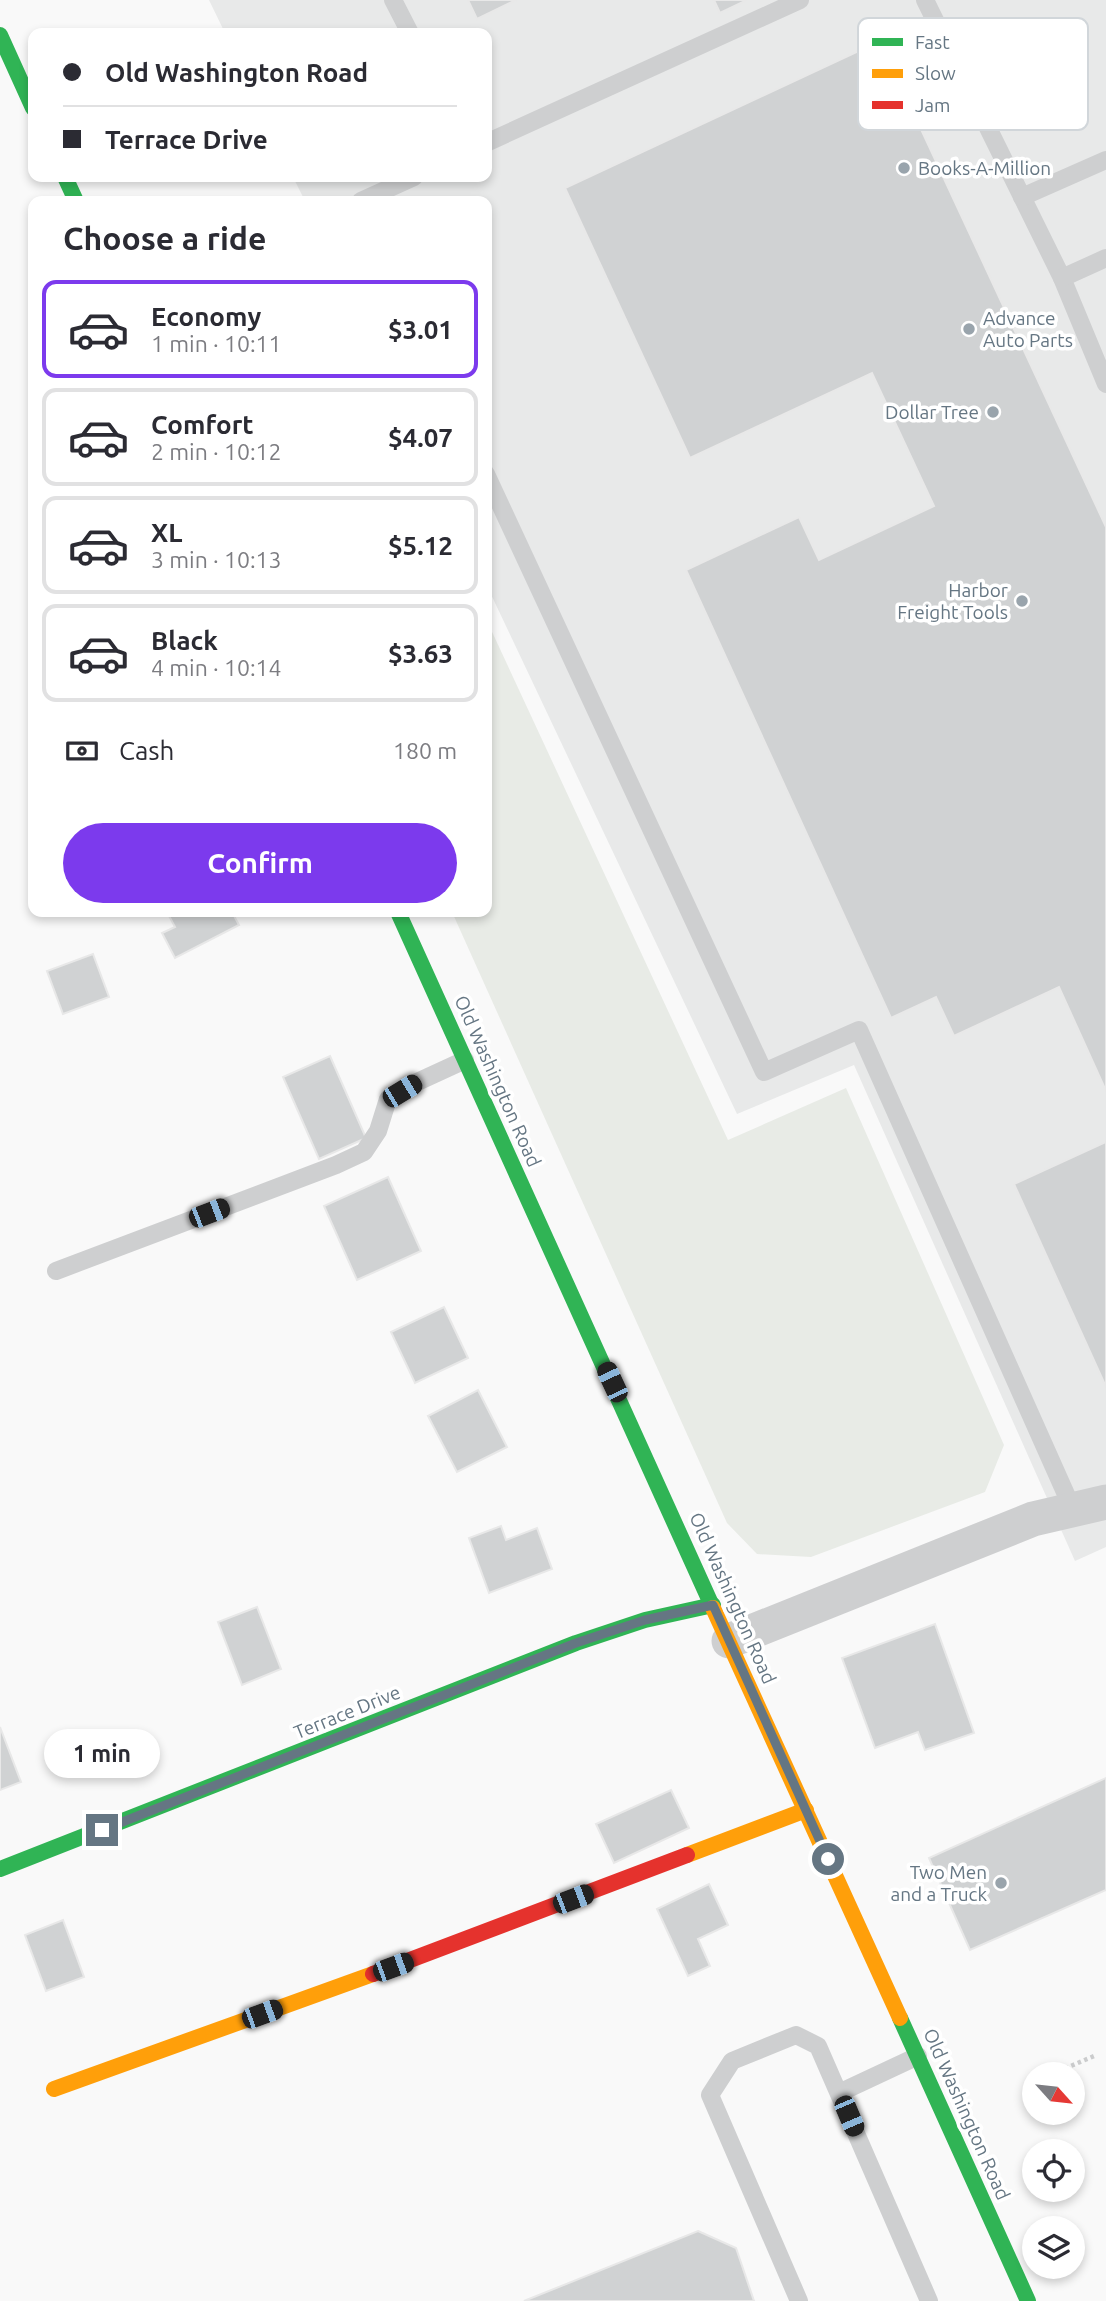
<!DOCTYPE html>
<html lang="en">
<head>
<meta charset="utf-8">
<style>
  body { margin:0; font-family:Ubuntu,sans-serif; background:#f2f2f3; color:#2b2b33; height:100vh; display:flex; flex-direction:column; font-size:26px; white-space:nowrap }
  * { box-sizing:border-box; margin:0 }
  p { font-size:23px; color:#7c7c81 }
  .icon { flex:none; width:38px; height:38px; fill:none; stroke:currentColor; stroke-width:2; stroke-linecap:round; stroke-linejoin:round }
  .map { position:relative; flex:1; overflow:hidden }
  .details { position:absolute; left:28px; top:196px; width:464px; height:721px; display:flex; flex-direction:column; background:#fff; border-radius:14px; box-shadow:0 4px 10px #0003 }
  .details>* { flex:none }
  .guide { position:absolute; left:28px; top:28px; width:464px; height:154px; border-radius:14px; box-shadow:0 4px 10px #0003; display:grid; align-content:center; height:154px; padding:0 35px; background:#fff }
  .needle { width:46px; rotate:117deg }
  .tools { position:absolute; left:1022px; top:2062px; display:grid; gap:14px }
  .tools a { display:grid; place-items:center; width:63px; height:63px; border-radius:50%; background:#fff; box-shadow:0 4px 10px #0003; font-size:35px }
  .end { position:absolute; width:32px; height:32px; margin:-16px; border:9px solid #657683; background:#fff; box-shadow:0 0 0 4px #fff }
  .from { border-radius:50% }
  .bubble { position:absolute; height:49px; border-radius:24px; background:#fff; box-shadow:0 4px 10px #0003; font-size:23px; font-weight:700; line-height:49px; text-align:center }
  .car { position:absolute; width:21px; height:42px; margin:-21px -10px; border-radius:9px; box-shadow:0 0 5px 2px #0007; background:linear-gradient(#222 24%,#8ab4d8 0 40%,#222 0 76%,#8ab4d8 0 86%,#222 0) }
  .guide b { display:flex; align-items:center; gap:24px; height:66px; font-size:26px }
  .guide b+b { border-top:2px solid #e1e1e2 }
  .guide i { width:18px; height:18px; background:#2b2b33 }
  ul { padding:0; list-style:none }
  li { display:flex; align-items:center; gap:21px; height:98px; margin:0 14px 10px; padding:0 21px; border:4px solid #e1e1e2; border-radius:14px }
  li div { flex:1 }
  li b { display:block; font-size:26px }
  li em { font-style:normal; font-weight:700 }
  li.on { border-color:#7c3aed }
  li>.icon { width:63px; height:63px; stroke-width:1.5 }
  h2 { padding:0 35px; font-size:32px; line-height:84px }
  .pay { display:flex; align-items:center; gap:18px; height:77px; padding:0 35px; font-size:26px }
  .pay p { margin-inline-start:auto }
  .primary-button { display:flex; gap:14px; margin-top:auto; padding:14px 35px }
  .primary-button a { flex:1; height:80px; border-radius:42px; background:#7c3aed; color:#fff; font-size:28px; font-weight:700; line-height:80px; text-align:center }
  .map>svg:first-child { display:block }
  .built { fill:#e8e9e9 }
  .green { fill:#e8ebe6 }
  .building { fill:#d0d2d3; stroke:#e8e8e8; stroke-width:2 }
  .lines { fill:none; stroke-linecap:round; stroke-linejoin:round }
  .path { stroke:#cbcccd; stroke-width:4.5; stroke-dasharray:3.5 3.5; stroke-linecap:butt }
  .lane { stroke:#cecfd0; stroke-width:18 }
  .street { stroke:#cecfd0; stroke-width:35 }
  .fast { stroke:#30b455; stroke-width:16 }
  .slow { stroke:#ff9f0a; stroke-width:16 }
  .jam { stroke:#e5322d; stroke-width:16 }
  .route { stroke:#657683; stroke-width:9 }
  .poi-dot { fill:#99a4ac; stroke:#fff; stroke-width:2.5 }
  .labels { text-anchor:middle; stroke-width:7; stroke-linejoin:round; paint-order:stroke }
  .poi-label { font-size:19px; fill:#657683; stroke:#fff; text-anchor:end }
  .street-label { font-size:19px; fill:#657683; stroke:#fff }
  .key { fill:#fff; stroke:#d1d6da; stroke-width:2 }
  .key-label { font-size:19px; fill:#657683 }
</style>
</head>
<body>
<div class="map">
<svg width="1106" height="2301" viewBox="0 0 1106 2301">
  <rect width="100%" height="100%" fill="#f9f9f9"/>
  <polygon class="built" points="209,0 1106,0 1106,1547 1075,1561 854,1065 737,1114 487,586 486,201 305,201 293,177 486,177 486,33 225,33"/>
  <polygon class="green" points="487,621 728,1140 846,1088 1004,1445 985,1492 811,1557 757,1554 727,1523 452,912 486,912"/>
  <g class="building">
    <polygon points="468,0 516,0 477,19"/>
    <polygon points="714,0 747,0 720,13"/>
    <polygon points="880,41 1106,527 1106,1091 1059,987 954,1036 936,997 891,1018 686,570 799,517 819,560 934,506 872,373 690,458 565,188"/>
    <polygon points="167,912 232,912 239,925 175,958 162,933 175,927"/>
    <polygon points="93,954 109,997 63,1014 47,971"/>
    <polygon points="330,1056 366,1138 319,1159 283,1077"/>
    <polygon points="1106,1142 1106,1387 1014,1184"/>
    <polygon points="388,1177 421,1251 357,1280 324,1206"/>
    <polygon points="444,1307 468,1358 415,1383 391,1332"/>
    <polygon points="478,1390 507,1447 457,1472 428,1416"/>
    <polygon points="501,1526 506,1540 537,1528 552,1569 489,1593 469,1538"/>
    <polygon points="257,1607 281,1669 242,1685 218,1622"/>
    <polygon points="935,1624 974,1733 925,1750 918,1732 875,1748 842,1658"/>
    <polygon points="0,1727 21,1782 0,1790"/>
    <polygon points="1106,1778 1106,1890 970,1950 929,1858"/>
    <polygon points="671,1790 689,1828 614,1863 596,1824"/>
    <polygon points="709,1884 728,1925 698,1939 710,1966 688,1976 657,1909"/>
    <polygon points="63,1920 84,1977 46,1991 25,1935"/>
    <polygon points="698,2231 736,2248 754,2301 524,2301"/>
  </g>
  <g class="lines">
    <polyline class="path" points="1052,2074 1094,2056"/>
    <g class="lane">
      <polyline points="393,0 410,33"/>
      <polyline points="925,0 1062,278 1106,384"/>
      <polyline points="486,143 800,0"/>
      <polyline points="1022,197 1106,160"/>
      <polyline points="361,201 414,177"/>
      <polyline points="1062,278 1106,258"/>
      <polyline points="486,474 764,1072 859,1030 1073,1510"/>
      <polyline points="56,1271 336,1165 364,1152 378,1131 388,1099 415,1083 465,1060"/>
      <polyline points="839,2093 918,2056"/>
      <polyline points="799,2301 710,2095 732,2061 796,2035 818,2046 929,2301"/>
    </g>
    <polyline class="street" points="729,1641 1033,1519 1106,1502"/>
    <g class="fast">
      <polyline points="0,35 33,108"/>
      <polyline points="65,177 76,201"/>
      <polyline points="398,912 713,1608"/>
      <polyline points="0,1869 576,1643 645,1620 713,1605"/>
      <polyline points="900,2018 1028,2301"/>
    </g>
    <g class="slow">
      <polyline points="713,1608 900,2018"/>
      <polyline points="687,1855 806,1810"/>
      <polyline points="54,2089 373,1974"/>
    </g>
    <polyline class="jam" points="373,1974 687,1855"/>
  </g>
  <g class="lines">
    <polyline class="route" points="102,1830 576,1643 645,1620 713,1605 828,1859"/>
  </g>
  <g class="poi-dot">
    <circle cx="904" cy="168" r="7"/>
    <circle cx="969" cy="329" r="7"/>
    <circle cx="993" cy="412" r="7"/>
    <circle cx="1022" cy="601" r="7"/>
    <circle cx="1001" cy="1883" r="7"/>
  </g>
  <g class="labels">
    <g class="poi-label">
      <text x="918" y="175" text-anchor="start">Books-A-Million</text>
      <text x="983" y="325" text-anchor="start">Advance<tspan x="983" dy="22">Auto Parts</tspan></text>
      <text x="979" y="419">Dollar Tree</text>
      <text x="1008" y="597">Harbor<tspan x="1008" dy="22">Freight Tools</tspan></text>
      <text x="987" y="1879">Two Men<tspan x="987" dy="22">and a Truck</tspan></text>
    </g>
    <g class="street-label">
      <text transform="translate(498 1081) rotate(66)" y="7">Old Washington Road</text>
      <text transform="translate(733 1598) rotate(66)" y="7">Old Washington Road</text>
      <text transform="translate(347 1712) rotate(-22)" y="7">Terrace Drive</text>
      <text transform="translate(967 2114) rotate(66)" y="7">Old Washington Road</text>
    </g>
  </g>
  <rect x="858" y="18" width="230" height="112" rx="10" class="key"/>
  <rect x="872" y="38" width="31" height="8" fill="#30b455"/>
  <rect x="872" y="69" width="31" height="9" fill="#ff9f0a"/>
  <rect x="872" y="101" width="31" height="8" fill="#e5322d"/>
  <g class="key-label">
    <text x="915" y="49">Fast</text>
    <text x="915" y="80">Slow</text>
    <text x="915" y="112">Jam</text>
  </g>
</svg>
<div class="tools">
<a><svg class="needle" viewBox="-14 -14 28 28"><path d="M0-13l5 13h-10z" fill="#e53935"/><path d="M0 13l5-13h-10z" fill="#7c7c81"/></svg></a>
<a><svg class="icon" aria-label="locate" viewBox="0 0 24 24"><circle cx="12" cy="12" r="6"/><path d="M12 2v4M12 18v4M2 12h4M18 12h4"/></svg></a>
<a><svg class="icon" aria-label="layers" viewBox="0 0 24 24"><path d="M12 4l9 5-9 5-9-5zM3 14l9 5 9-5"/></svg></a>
</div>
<i class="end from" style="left:828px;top:1859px"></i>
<i class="end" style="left:102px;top:1830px"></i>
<div class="bubble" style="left:44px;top:1729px;width:116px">1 min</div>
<i class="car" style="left:402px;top:1091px;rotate:59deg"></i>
<i class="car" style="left:209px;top:1213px;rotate:69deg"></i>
<i class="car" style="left:612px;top:1382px;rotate:335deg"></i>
<i class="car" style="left:573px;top:1899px;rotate:69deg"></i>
<i class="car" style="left:393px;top:1967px;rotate:70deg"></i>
<i class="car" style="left:262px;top:2014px;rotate:70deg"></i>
<i class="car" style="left:849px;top:2116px;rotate:157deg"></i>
<div class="guide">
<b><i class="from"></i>Old Washington Road</b>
<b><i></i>Terrace Drive</b>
</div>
<section class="details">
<h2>Choose a ride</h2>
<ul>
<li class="on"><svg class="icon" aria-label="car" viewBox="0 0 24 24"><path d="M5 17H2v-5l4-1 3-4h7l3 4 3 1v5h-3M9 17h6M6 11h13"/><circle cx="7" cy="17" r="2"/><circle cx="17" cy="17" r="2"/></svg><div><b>Economy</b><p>1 min · 10:11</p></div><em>$3.01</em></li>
<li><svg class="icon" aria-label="car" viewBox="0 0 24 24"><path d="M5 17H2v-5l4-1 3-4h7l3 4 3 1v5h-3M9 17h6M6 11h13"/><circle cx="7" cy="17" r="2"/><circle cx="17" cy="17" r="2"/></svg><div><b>Comfort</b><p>2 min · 10:12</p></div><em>$4.07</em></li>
<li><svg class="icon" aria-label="car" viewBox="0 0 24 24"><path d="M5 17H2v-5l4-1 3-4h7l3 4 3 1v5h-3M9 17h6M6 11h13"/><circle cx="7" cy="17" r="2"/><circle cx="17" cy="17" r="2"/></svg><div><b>XL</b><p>3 min · 10:13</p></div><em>$5.12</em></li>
<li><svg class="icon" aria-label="car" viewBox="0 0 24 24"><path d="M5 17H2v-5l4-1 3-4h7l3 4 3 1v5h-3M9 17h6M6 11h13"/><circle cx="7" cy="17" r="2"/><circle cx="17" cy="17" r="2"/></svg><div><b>Black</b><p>4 min · 10:14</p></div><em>$3.63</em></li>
</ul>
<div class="pay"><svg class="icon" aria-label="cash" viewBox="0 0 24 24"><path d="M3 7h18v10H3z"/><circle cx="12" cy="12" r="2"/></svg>Cash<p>180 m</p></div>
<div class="primary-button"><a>Confirm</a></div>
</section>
</div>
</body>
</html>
